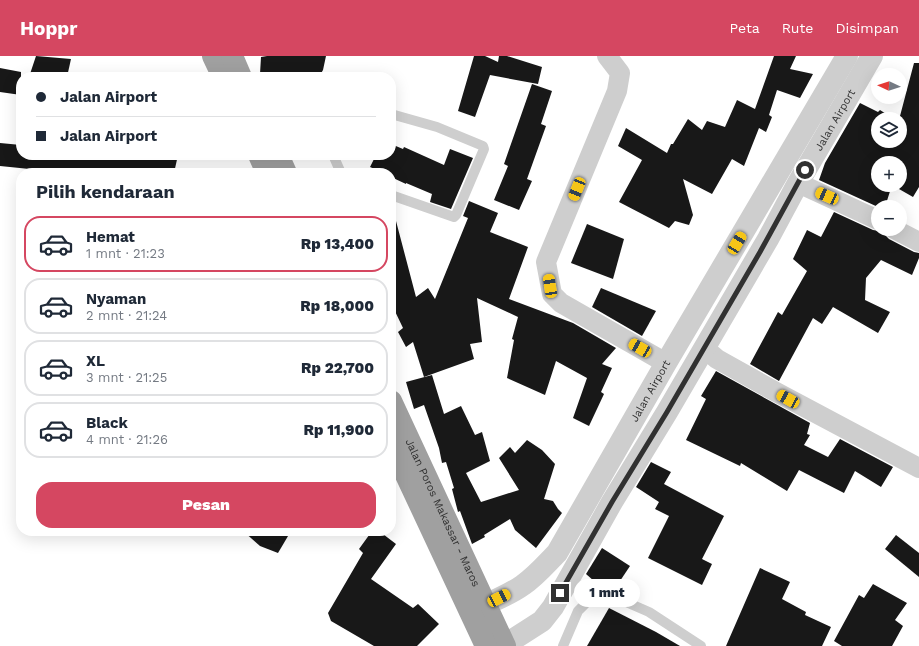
<!DOCTYPE html>
<html lang="id">
<head>
<meta charset="utf-8">
<style>
  body { margin:0; font-family:"Work Sans",sans-serif; background:#f2f2f3; color:#1f2937; height:100vh; display:flex; flex-direction:column; font-size:15px; white-space:nowrap }
  * { box-sizing:border-box; margin:0 }
  p { font-size:13px; color:#747a83 }
  .icon { flex:none; width:22px; height:22px; fill:none; stroke:currentColor; stroke-width:2; stroke-linecap:round; stroke-linejoin:round }
  .map { position:relative; flex:1; overflow:hidden }
  .side { position:absolute; left:16px; top:112px; width:380px; height:368px; display:flex; flex-direction:column; background:#fff; border-radius:16px; box-shadow:0 4px 16px #0002 }
  .side>* { flex:none }
  .guide { position:absolute; left:16px; top:16px; width:380px; height:88px; border-radius:16px; box-shadow:0 4px 16px #0002; display:grid; align-content:center; height:88px; padding:0 20px; background:#fff }
  .needle { width:26px; rotate:274deg }
  .tools { position:absolute; left:871px; top:12px; display:grid; gap:8px }
  .tools a { display:grid; place-items:center; width:36px; height:36px; border-radius:50%; background:#fff; box-shadow:0 4px 16px #0002; font-size:20px }
  .end { position:absolute; width:18px; height:18px; margin:-9px; border:5px solid #313131; background:#fff; box-shadow:0 0 0 2px #fff }
  .from { border-radius:50% }
  .bubble { position:absolute; height:28px; border-radius:14px; background:#fff; box-shadow:0 4px 16px #0002; font-size:13px; font-weight:800; line-height:28px; text-align:center }
  .car { position:absolute; width:12px; height:24px; margin:-12px -6px; border-radius:5px; box-shadow:0 0 3px 1px #0007; background:linear-gradient(#f5c518 24%,#345 0 40%,#f5c518 0 76%,#345 0 86%,#f5c518 0) }
  .guide b { display:flex; align-items:center; gap:14px; height:38px; font-size:15px }
  .guide b+b { border-top:1px solid #e0e1e3 }
  .guide i { width:10px; height:10px; background:#1f2937 }
  ul { padding:0; list-style:none }
  li { display:flex; align-items:center; gap:12px; height:56px; margin:0 8px 6px; padding:0 12px; border:2px solid #e0e1e3; border-radius:16px }
  li div { flex:1 }
  li b { display:block; font-size:15px }
  li em { font-style:normal; font-weight:800 }
  li.active { border-color:#d54761 }
  li>.icon { width:36px; height:36px; stroke-width:1.5 }
  h2 { padding:0 20px; font-size:18px; line-height:48px }
  .cta { display:flex; gap:8px; margin-top:auto; padding:8px 20px }
  .cta a { flex:1; height:46px; border-radius:16px; background:#d54761; color:#fff; font-size:16px; font-weight:800; line-height:46px; text-align:center }
  header { display:flex; align-items:center; gap:24px; box-sizing:border-box; height:56px; padding:0 20px; background:#d54761; color:#fff }
  header strong { font-size:19px }
  nav { display:flex; gap:22px; margin-inline-start:auto; font-size:14px }
  .map>svg:first-child { display:block }
  .building { fill:#181818; fill-rule:evenodd }
  .lines { fill:none; stroke-linecap:round; stroke-linejoin:round }
  .service { stroke:#cecece; stroke-width:10 }
  .minor { stroke:#cecece; stroke-width:20 }
  .tertiary { stroke:#cecece; stroke-width:22 }
  .trunk { stroke:#a0a0a0; stroke-width:22 }
  .route { stroke:#313131; stroke-width:5 }
  .labels { text-anchor:middle; stroke-width:4; stroke-linejoin:round; paint-order:stroke }
  .street-label { font-size:11px; fill:#313131; stroke:#fff }
</style>
</head>
<body>
<header>
<strong>Hoppr</strong>
<nav><a>Peta</a><a>Rute</a><a>Disimpan</a></nav>
</header>
<div class="map">
<svg width="919" height="590" viewBox="0 0 919 590">
  <rect width="100%" height="100%" fill="#fff"/>
  <g class="building">
    <polygon points="36,0 71,3 67,21 29,21"/>
    <polygon points="267,0 326,0 323,14 319,21 277,21 277,17 260,18 261,1"/>
    <polygon points="474,0 485,0 498,6 499,0 507,0 542,11 538,28 490,19 475,61 458,55"/>
    <polygon points="774,0 796,0 790,13 813,18 800,42 777,34 769,59 772,61 766,76 759,72 744,110 732,103 712,138 683,123 693,159 689,169 675,165 669,172 619,146 642,104 618,90 626,72 667,97 671,88 673,88 688,63 702,74 707,65 725,71 737,44 755,53"/>
    <path d="M914,7h5v124l-6,10 -21,-12 -7,22h-7l-59,-27 6,-17 35,-60 18,9 2,-2 14,9h-16v22h22v-25zM878,107h22v22h-22z"/>
    <polygon points="0,12 21,16 21,39 0,36"/>
    <polygon points="532,28 552,35 541,68 546,70 527,123 532,125 519,154 494,144 508,110 504,108"/>
    <polygon points="0,87 21,89 21,99 178,99 174,117 69,117 0,110"/>
    <polygon points="391,88 403,93 404,91 444,109 450,93 473,102 451,153 430,146 432,138 406,127 406,128 391,121 391,117 384,117 370,111 376,99 391,99"/>
    <polygon points="469,145 498,157 490,176 528,191 509,243 573,267 616,292 602,308 612,312 601,336 604,338 589,370 573,362 587,322 556,305 545,339 507,322 514,284 512,283 518,261 477,242 482,286 470,288 474,303 424,321 413,286 406,291 398,276 403,272 391,247 391,165 396,165 416,241 428,232 435,243 468,162 463,160"/>
    <polygon points="834,156 873,174 879,175 883,174 885,179 889,183 914,196 919,197 919,202 912,219 881,204 866,222 865,244 890,256 878,277 833,251 822,268 813,262 779,325 750,308 778,256 782,259 807,215 793,203 807,174 821,181"/>
    <polygon points="587,168 624,183 613,223 571,207"/>
    <polygon points="601,232 656,255 642,280 592,251"/>
    <polygon points="716,315 810,367 807,378 810,379 804,389 828,401 840,383 893,411 881,431 855,415 844,437 799,414 787,435 741,407 740,410 686,384 706,343 701,340"/>
    <polygon points="432,319 444,358 461,350 475,379 482,376 490,405 466,417 481,446 519,434 499,402 510,391 515,397 527,384 542,394 555,408 544,443 553,445 558,453 562,457 536,492 515,474 510,463 484,479 485,481 472,488 460,455 458,456 452,433 454,432 446,406 442,407 439,392 424,349 414,353 406,326"/>
    <polygon points="651,406 671,416 664,428 724,460 702,503 712,508 702,529 648,502 669,460 655,453 659,446 636,431"/>
    <polygon points="243,475 291,475 278,497 260,490"/>
    <polygon points="372,475 379,475 396,488 371,523 413,552 418,548 439,568 417,590 374,590 331,565 328,557 363,497 359,493"/>
    <polygon points="896,479 919,497 919,521 885,493"/>
    <polygon points="602,492 630,510 614,534 602,532 586,518"/>
    <polygon points="760,512 790,526 782,543 806,556 805,559 831,571 822,590 726,590"/>
    <polygon points="873,528 907,547 895,564 903,570 892,590 842,590 834,585 859,539 864,542"/>
    <polygon points="609,552 656,576 680,590 587,590"/>
  </g>
  <g class="lines">
    <g class="service">
      <polyline points="391,58 437,71 483,90 484,93 456,159 454,161 391,139"/>
      <polyline points="333,99 341,117"/>
      <polyline points="563,590 578,555 590,543 599,538 610,539 649,556 701,590"/>
    </g>
    <g class="minor">
      <polyline points="607,0 620,17 617,35 546,206 552,238 561,247 666,307"/>
      <polyline points="798,127 878,164"/>
      <polyline points="894,173 919,186"/>
      <polyline points="704,292 717,303 776,336 919,412"/>
    </g>
    <g class="tertiary">
      <path id="s1" d="M470,555c17,-7 38,-15 53,-26 13,-9 23,-21 34,-32l109,-190 181,-307"/>
      <path id="s2" d="M503,590l39,-25 11,-14 59,-105 55,-90 101,-173 30,-56 74,-127"/>
    </g>
    <g class="trunk">
      <polyline points="213,0 223,21"/>
      <polyline points="232,0 241,21"/>
      <polyline points="259,99 267,117"/>
      <polyline points="278,99 286,117"/>
      <path id="s3" d="M391,345l114,245"/>
      <polyline points="391,387 486,590"/>
    </g>
  </g>
  <g class="lines">
    <polyline class="route" points="560,537 612,446 667,356 760,196 805,114"/>
  </g>
  <g class="labels">
    <g class="street-label">
      <text dy="4" stroke="none"><textPath href="#s2" startOffset="627">Jalan Airport</textPath></text>
      <text dy="4" stroke="none"><textPath href="#s1" startOffset="293">Jalan Airport</textPath></text>
      <text dy="4" stroke="none"><textPath href="#s3" startOffset="123">Jalan Poros Makassar - Maros</textPath></text>
    </g>
  </g>
</svg>
<div class="tools">
<a><svg class="needle" viewBox="-14 -14 28 28"><path d="M0-13l5 13h-10z" fill="#e53935"/><path d="M0 13l5-13h-10z" fill="#747a83"/></svg></a>
<a><svg class="icon" aria-label="layers" viewBox="0 0 24 24"><path d="M12 4l9 5-9 5-9-5zM3 14l9 5 9-5"/></svg></a>
<a>+</a>
<a>−</a>
</div>
<i class="end from" style="left:805px;top:114px"></i>
<i class="end" style="left:560px;top:537px"></i>
<div class="bubble" style="left:574px;top:523px;width:66px">1 mnt</div>
<i class="car" style="left:577px;top:133px;rotate:202deg"></i>
<i class="car" style="left:827px;top:140px;rotate:294deg"></i>
<i class="car" style="left:737px;top:187px;rotate:31deg"></i>
<i class="car" style="left:550px;top:230px;rotate:351deg"></i>
<i class="car" style="left:640px;top:292px;rotate:300deg"></i>
<i class="car" style="left:788px;top:343px;rotate:299deg"></i>
<i class="car" style="left:499px;top:542px;rotate:63deg"></i>
<div class="guide">
<b><i class="from"></i>Jalan Airport</b>
<b><i></i>Jalan Airport</b>
</div>
<section class="side">
<h2>Pilih kendaraan</h2>
<ul>
<li class="active"><svg class="icon" aria-label="car" viewBox="0 0 24 24"><path d="M5 17H2v-5l4-1 3-4h7l3 4 3 1v5h-3M9 17h6M6 11h13"/><circle cx="7" cy="17" r="2"/><circle cx="17" cy="17" r="2"/></svg><div><b>Hemat</b><p>1 mnt · 21:23</p></div><em>Rp 13,400</em></li>
<li><svg class="icon" aria-label="car" viewBox="0 0 24 24"><path d="M5 17H2v-5l4-1 3-4h7l3 4 3 1v5h-3M9 17h6M6 11h13"/><circle cx="7" cy="17" r="2"/><circle cx="17" cy="17" r="2"/></svg><div><b>Nyaman</b><p>2 mnt · 21:24</p></div><em>Rp 18,000</em></li>
<li><svg class="icon" aria-label="car" viewBox="0 0 24 24"><path d="M5 17H2v-5l4-1 3-4h7l3 4 3 1v5h-3M9 17h6M6 11h13"/><circle cx="7" cy="17" r="2"/><circle cx="17" cy="17" r="2"/></svg><div><b>XL</b><p>3 mnt · 21:25</p></div><em>Rp 22,700</em></li>
<li><svg class="icon" aria-label="car" viewBox="0 0 24 24"><path d="M5 17H2v-5l4-1 3-4h7l3 4 3 1v5h-3M9 17h6M6 11h13"/><circle cx="7" cy="17" r="2"/><circle cx="17" cy="17" r="2"/></svg><div><b>Black</b><p>4 mnt · 21:26</p></div><em>Rp 11,900</em></li>
</ul>
<div class="cta"><a>Pesan</a></div>
</section>
</div>
</body>
</html>
